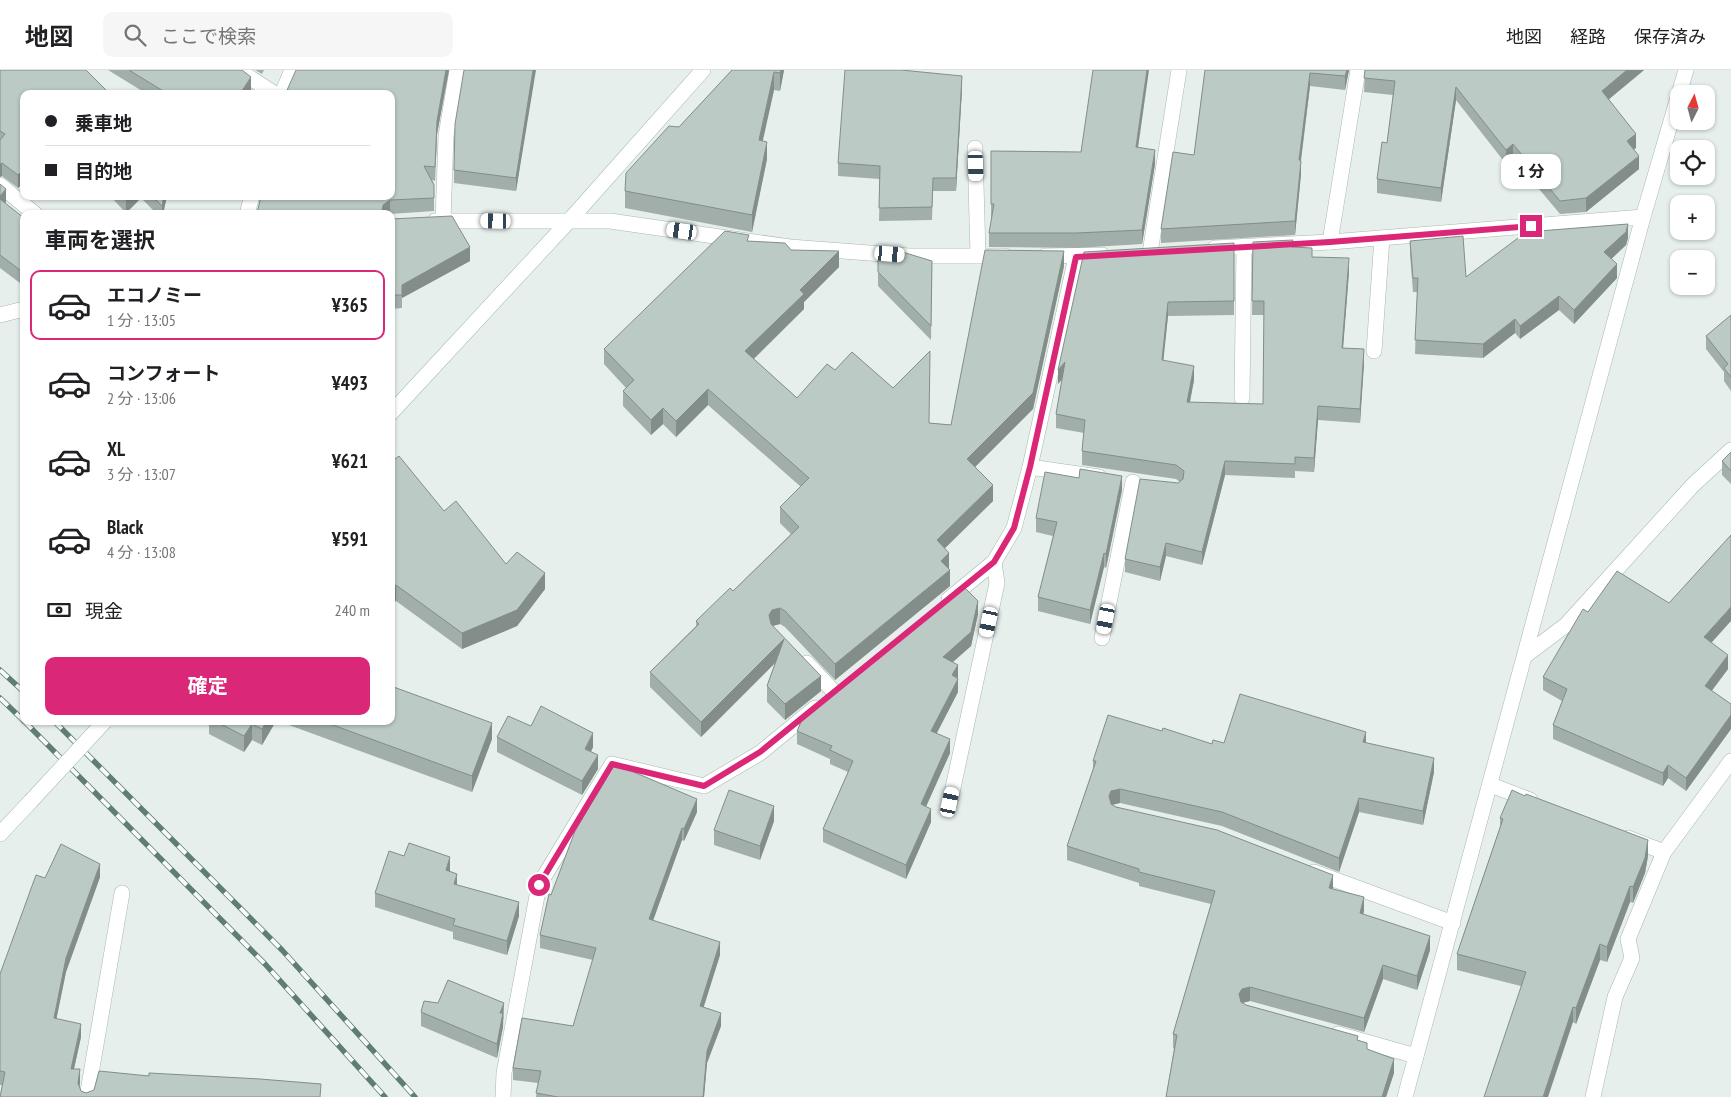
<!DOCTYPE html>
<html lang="ja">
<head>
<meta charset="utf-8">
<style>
  body { margin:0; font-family:"PT Sans Narrow","Noto Sans JP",sans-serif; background:#f6f6f6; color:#202124; height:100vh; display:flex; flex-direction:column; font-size:19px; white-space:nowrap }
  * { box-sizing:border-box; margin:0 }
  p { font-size:16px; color:#757577 }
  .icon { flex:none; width:28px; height:28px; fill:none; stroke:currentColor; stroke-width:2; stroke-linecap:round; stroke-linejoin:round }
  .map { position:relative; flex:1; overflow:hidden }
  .sheet { position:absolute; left:20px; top:140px; width:375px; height:515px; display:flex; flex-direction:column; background:#fff; border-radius:10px; box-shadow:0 1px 4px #0004 }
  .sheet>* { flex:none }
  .guide { position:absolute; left:20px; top:20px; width:375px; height:110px; border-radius:10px; box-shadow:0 1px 4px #0004; display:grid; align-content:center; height:110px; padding:0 25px; background:#fff }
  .needle { width:32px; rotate:6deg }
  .controls { position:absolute; left:1670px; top:15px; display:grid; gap:10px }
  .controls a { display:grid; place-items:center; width:45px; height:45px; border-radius:10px; background:#fff; box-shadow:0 1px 4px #0004; font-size:25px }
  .end { position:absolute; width:22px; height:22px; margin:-11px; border:6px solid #db2777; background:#fff; box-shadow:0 0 0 2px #fff }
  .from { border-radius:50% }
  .bubble { position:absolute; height:35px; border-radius:10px; background:#fff; box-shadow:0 1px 4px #0004; font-size:16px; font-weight:700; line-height:35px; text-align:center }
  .car { position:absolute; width:15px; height:30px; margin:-15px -8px; border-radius:6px; box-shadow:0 0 4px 1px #0007; background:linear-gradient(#fff 24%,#345 0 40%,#fff 0 76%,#345 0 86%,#fff 0) }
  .guide b { display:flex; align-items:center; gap:18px; height:48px; font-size:19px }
  .guide b+b { border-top:1px solid #e0e0e0 }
  .guide i { width:12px; height:12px; background:#202124 }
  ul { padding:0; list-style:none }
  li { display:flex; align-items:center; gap:15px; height:70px; margin:0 10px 8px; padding:0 15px; border:2px solid transparent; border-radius:10px }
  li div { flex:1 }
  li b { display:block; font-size:19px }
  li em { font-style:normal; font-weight:700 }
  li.active { border-color:#db2777 }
  li>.icon { width:45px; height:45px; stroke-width:1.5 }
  h2 { padding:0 25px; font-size:22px; line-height:60px }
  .pay { display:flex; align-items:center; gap:12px; height:55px; padding:0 25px; font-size:19px }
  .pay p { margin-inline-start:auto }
  .button { display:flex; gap:10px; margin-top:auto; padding:10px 25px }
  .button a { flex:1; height:58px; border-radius:10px; background:#db2777; color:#fff; font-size:20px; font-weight:700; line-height:58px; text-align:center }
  header { display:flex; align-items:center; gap:30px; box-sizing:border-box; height:70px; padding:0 25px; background:#fff; border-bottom:1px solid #e0e0e0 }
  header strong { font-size:24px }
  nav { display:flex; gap:28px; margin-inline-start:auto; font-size:18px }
  .search { width:350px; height:45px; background:#f6f6f6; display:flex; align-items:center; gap:12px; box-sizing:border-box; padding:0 18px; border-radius:10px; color:#757577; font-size:19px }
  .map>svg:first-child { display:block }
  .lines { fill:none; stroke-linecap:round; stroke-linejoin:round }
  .lane-casing { stroke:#a8b8b2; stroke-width:16 }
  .street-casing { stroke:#a8b8b2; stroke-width:16 }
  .secondary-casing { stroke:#a4bbb3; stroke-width:16 }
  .lane { stroke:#fff; stroke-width:15 }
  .street { stroke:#fff; stroke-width:15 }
  .secondary { stroke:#fff; stroke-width:15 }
  .rail-casing { stroke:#5f7d75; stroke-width:5.5 }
  .rail { stroke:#f7fbf9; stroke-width:4; stroke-dasharray:11; stroke-linecap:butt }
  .secondary-bridge-casing { stroke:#a4bbb3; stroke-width:16; stroke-linecap:butt }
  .secondary-bridge { stroke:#fff; stroke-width:15 }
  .wall { fill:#a1aea9 }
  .shaded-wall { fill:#838d89 }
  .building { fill:#bbcac4; stroke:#838d89 }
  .route { stroke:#db2777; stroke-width:6 }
</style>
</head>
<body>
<header>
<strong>地図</strong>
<div class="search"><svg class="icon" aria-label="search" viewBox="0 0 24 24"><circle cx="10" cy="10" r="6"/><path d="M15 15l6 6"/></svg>ここで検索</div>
<nav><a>地図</a><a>経路</a><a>保存済み</a></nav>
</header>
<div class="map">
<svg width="1731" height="1027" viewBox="0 0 1731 1027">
  <rect width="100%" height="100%" fill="#e6efeb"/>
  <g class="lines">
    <defs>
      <g id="lane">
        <polyline points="238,0 275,24"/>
        <polyline points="975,78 978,185"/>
      </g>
      <g id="street">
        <polyline points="282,24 292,0"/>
        <polyline points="1679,24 1686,0"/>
        <polyline points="0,115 35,144"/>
        <polyline points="247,144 252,126"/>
        <polyline points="443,150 446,66 457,0"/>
        <polyline points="435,151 610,151 790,177 909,186 1005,186"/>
        <polyline points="1330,172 1358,0"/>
        <polyline points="1215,178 1330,172 1643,147"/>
        <polyline points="1150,183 1179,0"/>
        <polyline points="1045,186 1102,185"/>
        <polyline points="0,245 24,239"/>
        <polyline points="1374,281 1382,168"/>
        <polyline points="1242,328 1244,176"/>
        <polyline points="1030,397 1099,407"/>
        <polyline points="949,529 994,492 1014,458 1030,397 1076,187"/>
        <polyline points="1102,568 1133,412"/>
        <polyline points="1526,585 1566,555 1693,415 1731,380"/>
        <polyline points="807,593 835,623"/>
        <polyline points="1491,715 1530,730"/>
        <polyline points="950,732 997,513 994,492"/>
        <polyline points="1628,768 1664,782"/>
        <polyline points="1314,802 1453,853"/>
        <polyline points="1338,964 1416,986"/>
        <polyline points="87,1027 122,823"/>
        <polyline points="503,1027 504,1003 539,815 612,694 704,716 760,683 815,638"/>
        <polyline points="1405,1027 1643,147 1679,24"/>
        <polyline points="1593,1027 1615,927 1632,888 1628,869 1664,782 1731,691"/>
      </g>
      <g id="secondary">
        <polyline points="391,343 568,152 703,0"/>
        <polyline points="0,764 31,731"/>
      </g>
    </defs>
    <use href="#lane" class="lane-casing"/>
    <use href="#street" class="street-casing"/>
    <use href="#secondary" class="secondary-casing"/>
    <use href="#lane" class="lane"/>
    <use href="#street" class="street"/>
    <use href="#secondary" class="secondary"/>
    <defs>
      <g id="rail">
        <polyline points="0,600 24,622"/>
        <polyline points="0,628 24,651"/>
        <polyline points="24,651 265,894 385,1027"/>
        <polyline points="54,651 282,880 415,1027"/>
      </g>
    </defs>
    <use href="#rail" class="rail-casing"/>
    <use href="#rail" class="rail"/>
    <defs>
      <polyline id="secondary-bridge" points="31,731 105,651"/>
    </defs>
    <use href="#secondary-bridge" class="secondary-bridge-casing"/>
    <use href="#secondary-bridge" class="secondary-bridge"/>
  </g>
  <g class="wall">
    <polygon points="0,0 24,24 24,112 18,118 2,106 0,107"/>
    <polygon points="108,0 242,0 251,20 249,24 147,24"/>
    <polygon points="255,0 264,0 262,4"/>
    <polygon points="296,0 449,0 437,64 435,111 432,110 434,115 434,141 390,144"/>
    <polygon points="732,0 784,0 780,21 774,20 762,71 767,89 752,162 625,138 625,121 679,57"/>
    <polygon points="1205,0 1349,0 1345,20 1310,16 1301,91 1301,104 1295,165 1161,173 1161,159 1194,85"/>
    <polygon points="1365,0 1644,0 1609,29 1636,78 1634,79 1639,99 1586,142 1560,144 1513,88 1506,94 1456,30 1441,132 1377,123 1377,109 1387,73 1393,25 1364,22"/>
    <polygon points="533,12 516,121 454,113 454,100"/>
    <polygon points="962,19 956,121 933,121 932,150 879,151 880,109 838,106 838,93"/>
    <polygon points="1138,78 1155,94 1142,174 1076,178 989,177 989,163 992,148 991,148 991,81 1081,82"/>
    <polygon points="0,114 6,132 5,133 24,148 24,216 0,198"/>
    <polygon points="110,126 167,126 163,144 157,144 141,128 126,143"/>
    <polygon points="391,149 470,191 402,228 402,238 391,239"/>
    <polygon points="1628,168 1626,175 1611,189 1617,208 1574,254 1559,240 1520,269 1515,263 1483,288 1415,284 1417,222 1413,222 1410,184 1410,171 1466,207"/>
    <polygon points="749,171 791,180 839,197 804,232 804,239 754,289 797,328 835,300 930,353 951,355 1064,196 1033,339 975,397 993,431 945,478 949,499 950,516 835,610 785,557 780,554 773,556 821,621 785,650 767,632 767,616 775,593 701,667 650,617 650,602 696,556 696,551 733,521 791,464 780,453 780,437 801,417 708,335 676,367 663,354 651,365 623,336 623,321 626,318 604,294 604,279"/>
    <polygon points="1253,172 1293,177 1312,187 1349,202 1343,278 1364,293 1360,353 1318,350 1314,402 1295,401 1295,408 1225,405 1202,495 1166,486 1160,511 1125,502 1125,489 1178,413 1180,412 1176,409 1082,395 1082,381 1084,363 1056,358 1056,344 1062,309 1058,314 1058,300 1234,173 1234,245 1168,246 1163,290 1194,310 1190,332 1263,334 1264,245 1252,245"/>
    <polygon points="878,179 932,191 931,270 878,216"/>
    <polygon points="1731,245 1731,321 1724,311 1724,302 1706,279 1706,266"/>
    <polygon points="1731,382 1731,414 1722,405 1722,391"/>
    <polygon points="391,392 444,441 506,494 545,519 517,556 462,579 396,531"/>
    <polygon points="1122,420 1106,498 1104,497 1090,554 1038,541 1038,527 1053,466 1036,462 1036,448"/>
    <polygon points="1669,533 1711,573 1728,599 1711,621 1731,634 1731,659 1686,721 1668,708 1663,716 1553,669 1553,655 1562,631 1543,620 1543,607 1588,542"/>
    <polygon points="978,544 971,576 952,592 958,608 958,622 937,663 950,683 926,736 931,752 906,809 823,772 823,759 848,702 830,694 830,689 797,674 797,661 799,656 799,650"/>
    <polygon points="209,651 276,651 262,675 252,670 244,682 209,664"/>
    <polygon points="278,651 391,651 492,669 472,722"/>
    <polygon points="531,656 593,677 591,682 598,699 582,725 497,682 497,667"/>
    <polygon points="1162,661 1212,674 1224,673 1366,673 1434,702 1423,755 1359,742 1339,802 1222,756 1120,733 1112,735 1333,819 1364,841 1363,844 1430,880 1417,920 1383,909 1364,962 1250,931 1242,933 1246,935 1358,970 1367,979 1394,1003 1386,1027 1166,1027 1174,979 1173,978 1173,964 1211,834 1139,816 1139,813 1067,790 1067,776 1093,699 1093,691"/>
    <polygon points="697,742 684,771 682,770 653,850 720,885 703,937 721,956 707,993 704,1027 536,1027 538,1013 513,1010 513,998 573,956 593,890 540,878 540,865 551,825"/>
    <polygon points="1500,748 1648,786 1645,803 1633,833 1630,832 1607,892 1600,890 1576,954 1521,916 1457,900 1457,884 1500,757"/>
    <polygon points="774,751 760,790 714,775 714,760"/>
    <polygon points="450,801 457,815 519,846 507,885 453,869 453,862 375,837 375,823"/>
    <polygon points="100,807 66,902 56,949 81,967 74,999 80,1013 79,1017 81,1021 86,1023 321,1027 0,1027 2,1015 0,1015 0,904 45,808"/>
    <polygon points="421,942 504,947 503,949 503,957 497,988 421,956"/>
  </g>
  <g class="shaded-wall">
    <polygon points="446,0 449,0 437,64 435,111 437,51"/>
    <polygon points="533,0 536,0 516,121 516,108"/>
    <polygon points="781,0 784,0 780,21 780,3"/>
    <polygon points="1147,0 1149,0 1136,92 1136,77"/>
    <polygon points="1347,0 1349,0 1345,20 1345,6"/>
    <polygon points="1627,0 1644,0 1602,35 1602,21"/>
    <polygon points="774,2 774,20 759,88 759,70"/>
    <polygon points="1310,3 1310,16 1299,104 1299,90"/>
    <polygon points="962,6 962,19 956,121 956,108"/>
    <polygon points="251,7 251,20 249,24 240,24"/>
    <polygon points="1456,17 1456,30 1441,132 1441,118"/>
    <polygon points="1636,64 1636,78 1627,84 1627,71"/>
    <polygon points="767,72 767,89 752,162 752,145"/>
    <polygon points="1513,74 1513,88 1506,94 1506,80"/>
    <polygon points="1155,80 1155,94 1142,174 1142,160"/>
    <polygon points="1639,86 1639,99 1586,142 1586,128"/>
    <polygon points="1301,91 1301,104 1295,165 1295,151"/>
    <polygon points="2,93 2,106 0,107 0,94"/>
    <polygon points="24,99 24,112 18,118 18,105"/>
    <polygon points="6,119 6,132 0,139 0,126"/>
    <polygon points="129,126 141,126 141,128 126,143 126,130"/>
    <polygon points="164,126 167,126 163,144 162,144 162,136"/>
    <polygon points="390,130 390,144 382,144 383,135"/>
    <polygon points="1628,154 1628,168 1626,175 1604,196 1604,182"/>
    <polygon points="470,177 470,191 402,228 402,238 402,215"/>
    <polygon points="839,181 839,197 804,232 804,239 745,297 745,281 800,220"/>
    <polygon points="1064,181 1064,196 1033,339 967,405 967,389"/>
    <polygon points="1349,188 1349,202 1342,291 1342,278"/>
    <polygon points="1617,194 1617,208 1574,254 1574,240"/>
    <polygon points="1559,226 1559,240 1520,269 1520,256"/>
    <polygon points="1168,232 1168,246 1162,304 1162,290"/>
    <polygon points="1515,249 1515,263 1483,288 1483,274"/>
    <polygon points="1364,279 1364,293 1360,353 1360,339"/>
    <polygon points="1065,292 1065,306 1058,314 1058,300"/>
    <polygon points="1194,296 1194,310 1187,346 1187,332"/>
    <polygon points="708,319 708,335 676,367 676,351"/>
    <polygon points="1318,336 1318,350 1314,402 1314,388"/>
    <polygon points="663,338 663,354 651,365 651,350"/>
    <polygon points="1225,391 1225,405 1202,495 1202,482"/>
    <polygon points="1122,406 1122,420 1106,498 1106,484"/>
    <polygon points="993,415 993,431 937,486 937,470"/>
    <polygon points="1166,473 1166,486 1160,511 1160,497"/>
    <polygon points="949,483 949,499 941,506 941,491"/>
    <polygon points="1104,483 1104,497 1090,554 1090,540"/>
    <polygon points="950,500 950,516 835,610 835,594"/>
    <polygon points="545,503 545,519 517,556 462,579 462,563"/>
    <polygon points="396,515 396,531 391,534 391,518"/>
    <polygon points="978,531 978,544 971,576 943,601 943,587"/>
    <polygon points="1731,537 1731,551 1704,581 1704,567"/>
    <polygon points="780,538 780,554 772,556 769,545 772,540"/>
    <polygon points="784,569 784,584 701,667 701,652"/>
    <polygon points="1728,585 1728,599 1705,630 1705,616"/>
    <polygon points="958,595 958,608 952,605"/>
    <polygon points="821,606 821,621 785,650 785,634"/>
    <polygon points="958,609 958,622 931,674 931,661"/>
    <polygon points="1731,645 1731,659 1686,721 1686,708"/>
    <polygon points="267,651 276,651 262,675 262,659"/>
    <polygon points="492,653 492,669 472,722 472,706"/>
    <polygon points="252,654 252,670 244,682 244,666"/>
    <polygon points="1366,662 1366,677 1363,672"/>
    <polygon points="593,663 593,677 585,693 585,679"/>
    <polygon points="950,669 950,683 921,748 921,734"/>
    <polygon points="598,685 598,699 582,725 582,711"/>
    <polygon points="1434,688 1434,702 1423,755 1423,741"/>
    <polygon points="1668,695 1668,708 1663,716 1663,703"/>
    <polygon points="1120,719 1120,733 1111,735 1109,726 1111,721"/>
    <polygon points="1359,728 1359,742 1339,802 1339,788"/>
    <polygon points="697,729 697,742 684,771 684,759"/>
    <polygon points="774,736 774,751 760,790 760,776"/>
    <polygon points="931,739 931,752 906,809 906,795"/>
    <polygon points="682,758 682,770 649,862 649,849"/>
    <polygon points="1648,770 1648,786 1645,803 1633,833 1633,817"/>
    <polygon points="450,787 450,801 446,814 446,800"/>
    <polygon points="100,794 100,807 66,902 54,961 54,948 66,888"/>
    <polygon points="457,804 457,818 454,814"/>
    <polygon points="1333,805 1333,820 1329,818"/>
    <polygon points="1630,816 1630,832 1607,892 1607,877"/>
    <polygon points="1364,827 1364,841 1360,858 1360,843"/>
    <polygon points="519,832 519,846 507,885 507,871"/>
    <polygon points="1430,866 1430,880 1417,920 1417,906"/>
    <polygon points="720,872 720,885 700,949 700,936"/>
    <polygon points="1600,874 1600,890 1576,954 1576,938"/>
    <polygon points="1383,895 1383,909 1364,962 1364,948"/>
    <polygon points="1250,917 1250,931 1242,933 1239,938 1239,924 1242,919"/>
    <polygon points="504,933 503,957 497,988 497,974 500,943"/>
    <polygon points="1573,937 1573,952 1548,1027 1543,1027"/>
    <polygon points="721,943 721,956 707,993 704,1027 703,1027 707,981"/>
    <polygon points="81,954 81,967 71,1012 71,999"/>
    <polygon points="1394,989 1394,1003 1386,1027 1382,1027"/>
    <polygon points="80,999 80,1013 78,1026 78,1013"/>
  </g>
  <g class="building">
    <polygon points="0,0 86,0 110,24 24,24 24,99 18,105 2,93 0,94 0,70 5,64 0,61"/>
    <polygon points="129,0 242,0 251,7 240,24 168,24"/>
    <polygon points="296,0 446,0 437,51 435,97 424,96 434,115 434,128 390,130 383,135 382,141 384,144 257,144 261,126 391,126 391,24 286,24 288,18"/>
    <polygon points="464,0 533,0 516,108 454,100 455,54"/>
    <polygon points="732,0 781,0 780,3 774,2 759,70 767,72 752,145 625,121 626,103 669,56 679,57"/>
    <polygon points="845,0 901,0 962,6 956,108 933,108 932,137 879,138 880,96 838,93"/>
    <polygon points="1093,0 1147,0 1136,77 1155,80 1142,160 1076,163 989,163 994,134 991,134 991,81 1081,82"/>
    <polygon points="1205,0 1347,0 1345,6 1310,3 1299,90 1301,91 1295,151 1161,159 1173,82 1194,85"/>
    <polygon points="1365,0 1627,0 1602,21 1636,64 1627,71 1639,86 1586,128 1560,131 1513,74 1506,80 1456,17 1441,118 1377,109 1382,72 1387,73 1395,11 1364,8"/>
    <polygon points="0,114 6,119 0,126"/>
    <polygon points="122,126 129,126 126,130"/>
    <polygon points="152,126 164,126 162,136"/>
    <polygon points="0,129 24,148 24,203 0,185"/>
    <polygon points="452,146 470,177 402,215 402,225 391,225 391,149"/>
    <polygon points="1628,154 1626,162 1604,182 1617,194 1574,240 1559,226 1520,256 1515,249 1483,274 1415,270 1418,208 1413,208 1410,171 1463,166 1466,207 1526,162"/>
    <polygon points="725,161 749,165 747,171 785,173 791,180 839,181 800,220 804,224 745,281 797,328 827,294 835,300 852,282 893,318 930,281 929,353 951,355 985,180 1064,181 1033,323 967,389 993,415 937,470 949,483 941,491 950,500 835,594 785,541 780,538 772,540 769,545 771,554 821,606 785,634 767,616 784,569 701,652 650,602 699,554 696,551 730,518 733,521 799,457 780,437 809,408 708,319 676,351 663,338 651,350 623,321 634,310 604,279"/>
    <polygon points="1293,170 1292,177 1312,178 1312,187 1349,188 1342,278 1364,279 1360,339 1318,336 1314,388 1295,387 1295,394 1225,391 1202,482 1166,473 1160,497 1125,489 1140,409 1178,413 1183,409 1184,401 1176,395 1082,381 1085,350 1056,344 1065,292 1058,300 1084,182 1234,173 1234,231 1168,232 1162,290 1194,296 1187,332 1263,334 1264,231 1252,231 1253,172"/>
    <polygon points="878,179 899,181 932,191 931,256 878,202"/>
    <polygon points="1731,245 1731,307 1724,298 1728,294 1706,266"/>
    <polygon points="1731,382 1731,401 1722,391"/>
    <polygon points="399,386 444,441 456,431 506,494 517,482 545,503 517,540 462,563 396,515 391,518 391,392"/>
    <polygon points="1080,399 1122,406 1106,484 1104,483 1090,540 1038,527 1057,452 1036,448 1045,402 1079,408"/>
    <polygon points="1731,465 1731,537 1704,567 1728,585 1705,616 1731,634 1731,645 1686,708 1668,695 1663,703 1553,655 1567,619 1543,607 1583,539 1588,542 1617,501 1669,533"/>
    <polygon points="963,516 978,531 971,562 943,587 958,595 952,605 958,609 931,661 950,669 921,734 931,739 906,795 823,759 853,691 830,680 832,676 797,661 801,652 799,650"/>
    <polygon points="391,616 492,653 472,706 322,651 391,651"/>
    <polygon points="1240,624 1366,662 1363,672 1434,688 1423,741 1359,728 1339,788 1222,742 1120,719 1111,721 1109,726 1111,734 1116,737 1217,760 1333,805 1329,818 1364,827 1360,843 1430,866 1417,906 1383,895 1364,948 1250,917 1242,919 1239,924 1241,932 1246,935 1358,966 1357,970 1367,973 1367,979 1394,989 1382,1027 1166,1027 1177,965 1173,964 1215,821 1139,802 1139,799 1067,776 1096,691 1093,691 1108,645 1162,661 1163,658 1212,674 1213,670 1224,673"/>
    <polygon points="541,636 593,663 585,679 598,685 582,711 497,667 508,646 531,656"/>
    <polygon points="215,651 267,651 262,659 252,654 244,666"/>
    <polygon points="615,694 697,729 684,759 682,758 649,849 720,872 700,936 721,943 707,981 703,1027 558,1027 536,1023 541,1001 513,998 522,948 573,956 596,878 540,865 549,824 551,825 575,761"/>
    <polygon points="729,720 774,736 760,776 714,760"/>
    <polygon points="1512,720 1525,726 1526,724 1648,770 1645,788 1633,817 1630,816 1607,877 1600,874 1576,938 1573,937 1543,1027 1484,1027 1526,902 1457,884 1503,749 1500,748"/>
    <polygon points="409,773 450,787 446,800 457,804 454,814 519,832 507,871 453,855 455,849 375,823 389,781 404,786"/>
    <polygon points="61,774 100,794 66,888 54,948 81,954 71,999 80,999 78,1013 81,1021 86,1023 94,1020 99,1001 149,1006 149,1003 260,1009 321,1014 320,1027 0,1027 5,1002 0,1001 0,904 36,805 45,808"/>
    <polygon points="448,910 504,933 500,943 503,943 497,974 421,942 424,931 438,933"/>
  </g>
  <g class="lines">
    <polyline class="route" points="539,815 612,694 704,716 760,682 994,492 1014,458 1030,397 1076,187 1330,172 1531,156"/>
  </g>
</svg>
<div class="controls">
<a><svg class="needle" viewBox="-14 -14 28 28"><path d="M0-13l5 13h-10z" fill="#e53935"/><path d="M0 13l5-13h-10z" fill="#757577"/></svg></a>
<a><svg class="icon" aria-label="locate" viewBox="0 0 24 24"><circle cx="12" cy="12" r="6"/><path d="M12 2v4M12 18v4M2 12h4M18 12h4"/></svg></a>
<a>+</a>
<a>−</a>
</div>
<i class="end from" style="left:539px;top:815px"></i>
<i class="end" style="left:1531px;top:156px"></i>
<div class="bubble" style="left:1501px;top:84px;width:60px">1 分</div>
<i class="car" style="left:976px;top:96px;rotate:178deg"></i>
<i class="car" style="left:496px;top:151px;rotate:271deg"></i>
<i class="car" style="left:682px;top:161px;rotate:278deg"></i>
<i class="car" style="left:890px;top:184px;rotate:95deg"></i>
<i class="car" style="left:1106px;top:549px;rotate:191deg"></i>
<i class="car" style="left:989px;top:552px;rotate:192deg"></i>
<i class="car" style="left:950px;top:732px;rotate:12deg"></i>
<div class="guide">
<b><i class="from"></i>乗車地</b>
<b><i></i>目的地</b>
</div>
<section class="sheet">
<h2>車両を選択</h2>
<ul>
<li class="active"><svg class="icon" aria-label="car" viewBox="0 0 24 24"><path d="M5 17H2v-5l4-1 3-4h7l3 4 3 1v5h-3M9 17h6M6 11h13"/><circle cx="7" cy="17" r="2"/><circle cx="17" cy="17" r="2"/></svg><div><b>エコノミー</b><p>1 分 · 13:05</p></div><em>¥365</em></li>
<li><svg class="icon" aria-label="car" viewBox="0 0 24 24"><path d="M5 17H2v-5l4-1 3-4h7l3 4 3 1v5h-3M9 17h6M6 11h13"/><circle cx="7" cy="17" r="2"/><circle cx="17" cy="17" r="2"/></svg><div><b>コンフォート</b><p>2 分 · 13:06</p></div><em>¥493</em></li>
<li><svg class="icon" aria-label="car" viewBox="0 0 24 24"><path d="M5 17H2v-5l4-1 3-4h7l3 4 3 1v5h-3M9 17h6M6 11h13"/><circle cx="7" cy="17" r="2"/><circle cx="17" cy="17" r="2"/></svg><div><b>XL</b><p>3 分 · 13:07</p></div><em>¥621</em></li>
<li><svg class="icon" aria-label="car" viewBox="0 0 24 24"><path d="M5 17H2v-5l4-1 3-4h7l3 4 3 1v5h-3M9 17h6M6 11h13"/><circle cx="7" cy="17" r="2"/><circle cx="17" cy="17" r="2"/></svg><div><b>Black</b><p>4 分 · 13:08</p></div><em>¥591</em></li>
</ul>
<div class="pay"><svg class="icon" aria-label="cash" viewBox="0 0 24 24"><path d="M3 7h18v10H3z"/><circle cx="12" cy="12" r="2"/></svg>現金<p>240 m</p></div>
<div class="button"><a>確定</a></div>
</section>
</div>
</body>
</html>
